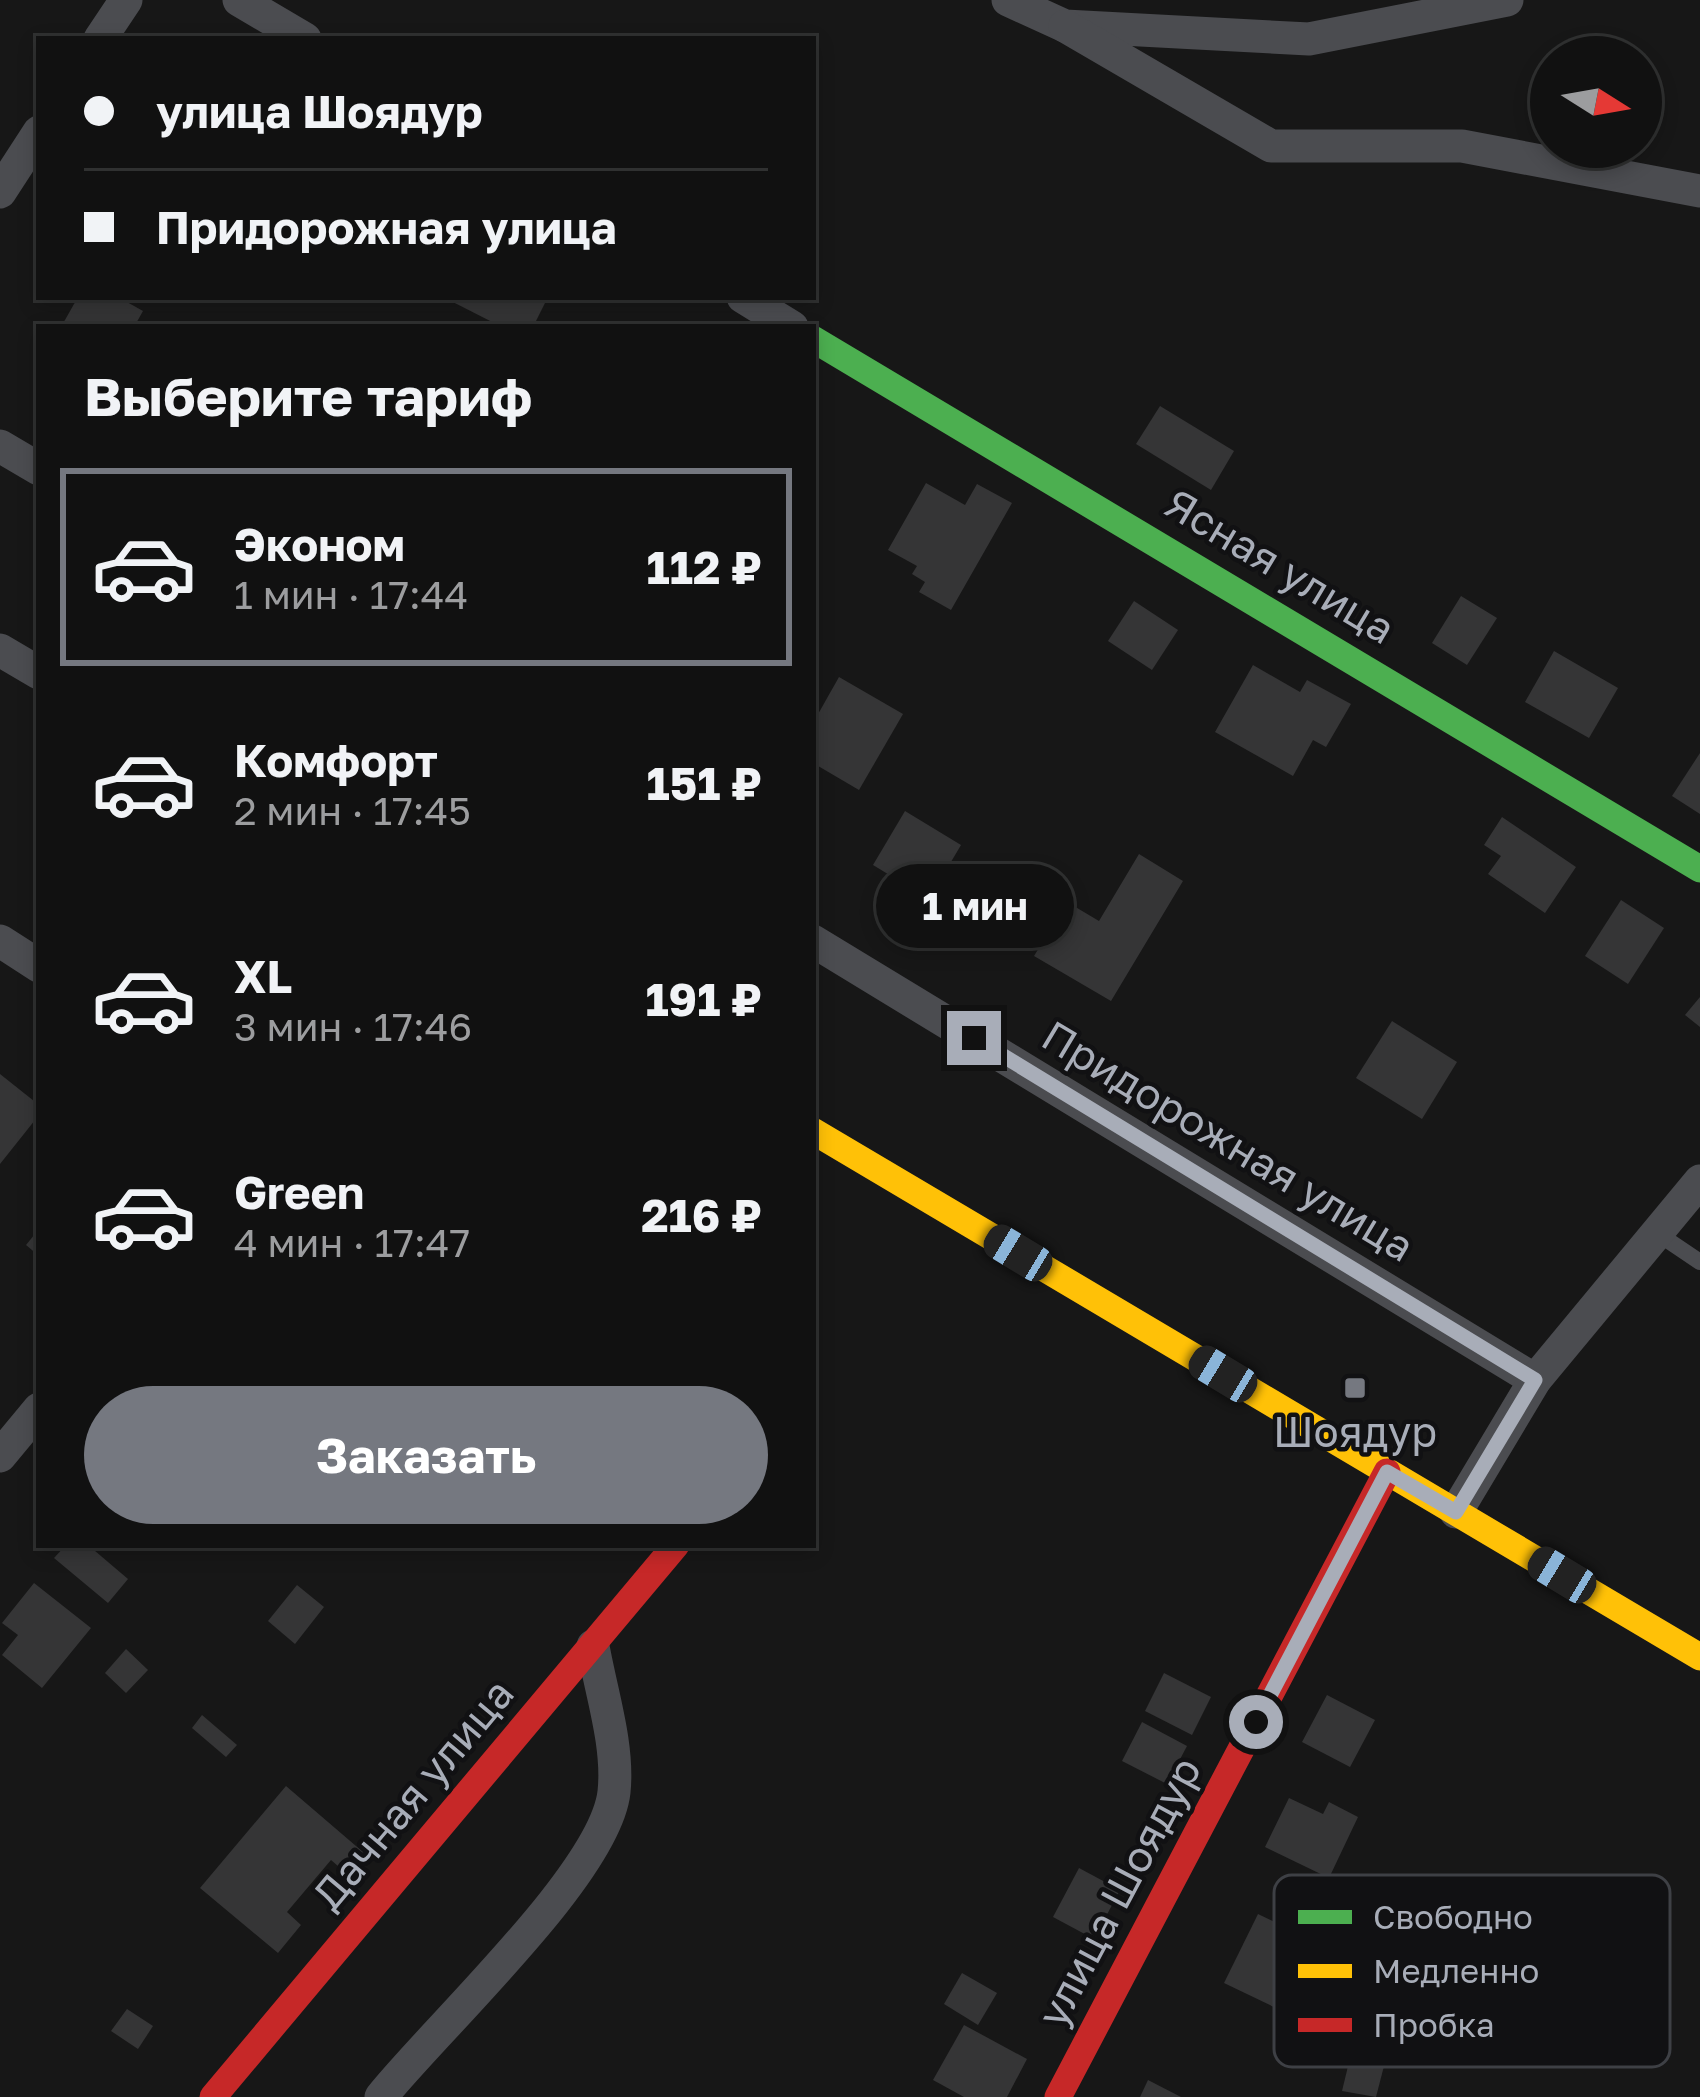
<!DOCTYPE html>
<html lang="ru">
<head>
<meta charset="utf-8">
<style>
  body { margin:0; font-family:"Golos Text",sans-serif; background:#1a1a1a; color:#f1f3f6; height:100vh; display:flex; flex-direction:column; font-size:45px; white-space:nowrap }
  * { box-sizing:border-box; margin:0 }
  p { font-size:39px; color:#9c9d9f }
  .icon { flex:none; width:66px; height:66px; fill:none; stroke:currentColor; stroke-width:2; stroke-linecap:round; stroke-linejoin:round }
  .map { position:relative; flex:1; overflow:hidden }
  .sheet { position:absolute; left:36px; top:324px; width:780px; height:1224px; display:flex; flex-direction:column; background:#111; border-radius:0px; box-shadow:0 6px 18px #0003,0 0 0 3px #303131 }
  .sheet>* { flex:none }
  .hud { position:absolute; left:36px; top:36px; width:780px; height:264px; border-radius:0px; box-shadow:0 6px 18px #0003,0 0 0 3px #303131; display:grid; align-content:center; height:264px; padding:0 48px; background:#111 }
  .needle { width:78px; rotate:101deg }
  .controls { position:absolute; left:1530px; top:36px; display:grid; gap:24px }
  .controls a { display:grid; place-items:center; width:132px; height:132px; border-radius:50%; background:#111; box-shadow:0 6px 18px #0003,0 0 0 3px #303131; font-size:60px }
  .end { position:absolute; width:54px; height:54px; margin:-27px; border:15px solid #a8adb8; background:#111; box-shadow:0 0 0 6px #111 }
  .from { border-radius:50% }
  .bubble { position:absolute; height:84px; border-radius:42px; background:#111; box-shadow:0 6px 18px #0003,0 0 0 3px #303131; font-size:39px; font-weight:700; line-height:84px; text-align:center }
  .car { position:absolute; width:36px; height:72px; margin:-36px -18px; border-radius:15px; box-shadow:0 0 9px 3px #0007; background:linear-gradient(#222 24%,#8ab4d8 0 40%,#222 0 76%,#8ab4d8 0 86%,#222 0) }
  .hud b { display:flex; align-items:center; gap:42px; height:114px; font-size:45px }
  .hud b+b { border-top:3px solid #303131 }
  .hud i { width:30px; height:30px; background:#f1f3f6 }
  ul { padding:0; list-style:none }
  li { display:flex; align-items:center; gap:36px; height:198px; margin:0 24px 18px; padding:0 24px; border:6px solid transparent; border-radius:0px }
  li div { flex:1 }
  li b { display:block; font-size:45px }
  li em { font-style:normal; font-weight:700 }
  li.on { border-color:#757880 }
  li>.icon { width:108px; height:108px; stroke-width:1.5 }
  h2 { padding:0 48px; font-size:54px; line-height:144px }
  .action { display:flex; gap:24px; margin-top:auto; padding:24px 48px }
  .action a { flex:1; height:138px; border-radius:72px; background:#757880; color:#fff; font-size:48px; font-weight:700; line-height:138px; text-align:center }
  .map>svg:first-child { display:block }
  .building { fill:#353536 }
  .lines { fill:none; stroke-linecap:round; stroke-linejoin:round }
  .lane { stroke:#4b4c50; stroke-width:16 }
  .street { stroke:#4b4c50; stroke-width:33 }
  .fast { stroke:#4caf50; stroke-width:27 }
  .slow { stroke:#ffc107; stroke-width:27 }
  .jam { stroke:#c62828; stroke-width:27 }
  .route { stroke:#a8adb8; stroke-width:15 }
  .poi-dot { fill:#757880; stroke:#111113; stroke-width:4.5 }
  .labels { text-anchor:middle; stroke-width:9; stroke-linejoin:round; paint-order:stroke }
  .street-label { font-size:42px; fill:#a8adb8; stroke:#111113 }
  .poi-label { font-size:42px; fill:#a8adb8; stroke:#111113 }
  .key { fill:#111113; stroke:#3e4045; stroke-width:3 }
  .key-label { font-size:33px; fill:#a8adb8 }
</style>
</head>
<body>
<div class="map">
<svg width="1700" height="2097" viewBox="0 0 1700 2097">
  <rect width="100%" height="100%" fill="#171717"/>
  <g class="building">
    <polygon points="78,297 118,297 143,311 134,327 61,327"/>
    <polygon points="443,297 548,297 533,327 502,327"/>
    <polygon points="1160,406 1234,451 1211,490 1136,444"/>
    <polygon points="926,483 965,505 977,484 1012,503 951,610 919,592 925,582 912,574 917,566 888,550"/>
    <polygon points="1461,596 1497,618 1467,665 1432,643"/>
    <polygon points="1134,601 1178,630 1152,670 1108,641"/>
    <polygon points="1554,651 1618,688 1589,738 1525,702"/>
    <polygon points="1253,665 1300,692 1307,680 1351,704 1326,747 1313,740 1293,776 1215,732"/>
    <polygon points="839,677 903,714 859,790 813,763 813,723"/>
    <polygon points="1700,753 1700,814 1672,796"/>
    <polygon points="905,811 961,845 929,899 873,865"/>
    <polygon points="1502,817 1576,867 1545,913 1488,874 1501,856 1484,845"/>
    <polygon points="1139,854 1183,881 1111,1001 1034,956 1067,902 1099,921"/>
    <polygon points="1621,900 1664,928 1628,984 1585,956"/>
    <polygon points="1700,997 1700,1027 1685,1015"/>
    <polygon points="1392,1021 1457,1062 1422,1119 1356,1078"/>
    <polygon points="0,1074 39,1105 39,1115 0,1164"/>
    <polygon points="39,1229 39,1256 26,1245"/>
    <polygon points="66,1545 88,1545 128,1579 108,1603 54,1558"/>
    <polygon points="34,1583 91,1628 42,1688 2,1655 18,1635 2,1623"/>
    <polygon points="297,1585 324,1607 295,1644 268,1621"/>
    <polygon points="126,1649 148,1670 126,1693 105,1673"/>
    <polygon points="1164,1673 1211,1697 1192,1735 1145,1711"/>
    <polygon points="1327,1695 1375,1720 1350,1767 1302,1742"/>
    <polygon points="202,1715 237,1745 226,1757 192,1728"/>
    <polygon points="1142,1722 1187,1746 1167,1784 1122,1761"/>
    <polygon points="286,1786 363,1852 346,1873 331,1860 287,1912 301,1925 278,1953 200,1888"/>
    <polygon points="1289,1798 1323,1814 1329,1802 1358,1817 1329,1878 1265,1847"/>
    <polygon points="1079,1868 1120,1890 1094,1939 1053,1917"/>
    <polygon points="1258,1914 1339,1953 1305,2022 1224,1983"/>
    <polygon points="962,1973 997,1993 978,2025 944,2004"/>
    <polygon points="127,2009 153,2026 138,2049 111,2031"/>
    <polygon points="964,2025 1027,2059 1007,2097 964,2097 933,2080"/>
    <polygon points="1350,2058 1384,2066 1376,2097 1342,2091"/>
    <polygon points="1148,2080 1181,2097 1140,2097"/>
  </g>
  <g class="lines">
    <polyline class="lane" points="1657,1233 1700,1262"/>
    <g class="street">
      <polyline points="239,0 305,39"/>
      <polyline points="1008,0 1065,26 1309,39 1507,0"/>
      <polyline points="1065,26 1271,146 1462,146 1700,191"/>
      <polyline points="100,39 126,0"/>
      <polyline points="0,192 39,132"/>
      <polyline points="743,297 792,327"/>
      <polyline points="0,446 39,469"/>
      <polyline points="0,650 39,673"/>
      <polyline points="0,941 39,966"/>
      <polyline points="813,941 1535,1380"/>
      <polyline points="0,1456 39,1409"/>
      <polyline points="1456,1512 1535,1380 1700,1181"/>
      <path d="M381,2097c56,-70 224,-224 233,-305 5,-47 -13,-100 -21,-146"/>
    </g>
    <polyline class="fast" points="813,339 1700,869"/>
    <polyline class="slow" points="813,1131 1700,1657"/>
    <g class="jam">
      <polyline points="213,2097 676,1545"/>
      <polyline points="1058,2097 1387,1472"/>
    </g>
  </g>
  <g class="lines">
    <polyline class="route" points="974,1038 1535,1380 1456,1512 1387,1472 1256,1722"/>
  </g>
  <rect class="poi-dot" x="1343" y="1376" width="24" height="24" rx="6"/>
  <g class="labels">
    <g class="street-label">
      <text transform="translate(1280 566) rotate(31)" y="15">Ясная улица</text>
      <text transform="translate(1228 1141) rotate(31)" y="15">Придорожная улица</text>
      <text transform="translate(413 1794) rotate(-50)" y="15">Дачная улица</text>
      <text transform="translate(1119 1892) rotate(-62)" y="15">улица Шоядур</text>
    </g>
    <g class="poi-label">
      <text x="1355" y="1447">Шоядур</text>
    </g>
  </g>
  <rect x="1274" y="1875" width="396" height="192" rx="18" class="key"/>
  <rect x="1298" y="1910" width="54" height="14" fill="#4caf50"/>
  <rect x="1298" y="1964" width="54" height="14" fill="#ffc107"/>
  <rect x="1298" y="2018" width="54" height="14" fill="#c62828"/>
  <g class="key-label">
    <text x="1373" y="1929">Свободно</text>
    <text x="1373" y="1983">Медленно</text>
    <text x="1373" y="2037">Пробка</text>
  </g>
</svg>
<div class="controls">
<a><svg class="needle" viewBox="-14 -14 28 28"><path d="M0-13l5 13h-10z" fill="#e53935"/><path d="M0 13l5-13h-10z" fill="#9c9d9f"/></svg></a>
</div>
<i class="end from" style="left:1256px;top:1722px"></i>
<i class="end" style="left:974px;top:1038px"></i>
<div class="bubble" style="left:876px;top:864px;width:198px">1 мин</div>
<i class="car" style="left:1018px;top:1253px;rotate:301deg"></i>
<i class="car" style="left:1223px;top:1374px;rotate:301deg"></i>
<i class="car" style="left:1562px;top:1575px;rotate:301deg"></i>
<div class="hud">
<b><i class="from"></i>улица Шоядур</b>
<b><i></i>Придорожная улица</b>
</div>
<section class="sheet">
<h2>Выберите тариф</h2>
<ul>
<li class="on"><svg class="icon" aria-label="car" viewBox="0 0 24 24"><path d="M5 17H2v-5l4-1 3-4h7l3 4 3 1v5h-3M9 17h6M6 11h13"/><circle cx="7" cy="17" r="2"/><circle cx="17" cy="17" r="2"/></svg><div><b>Эконом</b><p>1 мин · 17:44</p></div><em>112 ₽</em></li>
<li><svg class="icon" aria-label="car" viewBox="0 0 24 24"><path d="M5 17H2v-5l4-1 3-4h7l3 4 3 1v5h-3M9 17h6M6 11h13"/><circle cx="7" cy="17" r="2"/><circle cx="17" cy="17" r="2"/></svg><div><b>Комфорт</b><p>2 мин · 17:45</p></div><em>151 ₽</em></li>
<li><svg class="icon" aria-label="car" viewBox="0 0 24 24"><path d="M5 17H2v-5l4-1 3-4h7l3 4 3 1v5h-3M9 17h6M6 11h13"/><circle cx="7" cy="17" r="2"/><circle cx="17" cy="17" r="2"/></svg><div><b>XL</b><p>3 мин · 17:46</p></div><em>191 ₽</em></li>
<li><svg class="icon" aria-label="car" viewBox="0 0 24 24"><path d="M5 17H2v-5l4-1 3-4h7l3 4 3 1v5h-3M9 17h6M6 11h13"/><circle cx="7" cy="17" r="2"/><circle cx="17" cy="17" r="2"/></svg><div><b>Green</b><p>4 мин · 17:47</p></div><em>216 ₽</em></li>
</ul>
<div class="action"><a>Заказать</a></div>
</section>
</div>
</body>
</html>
